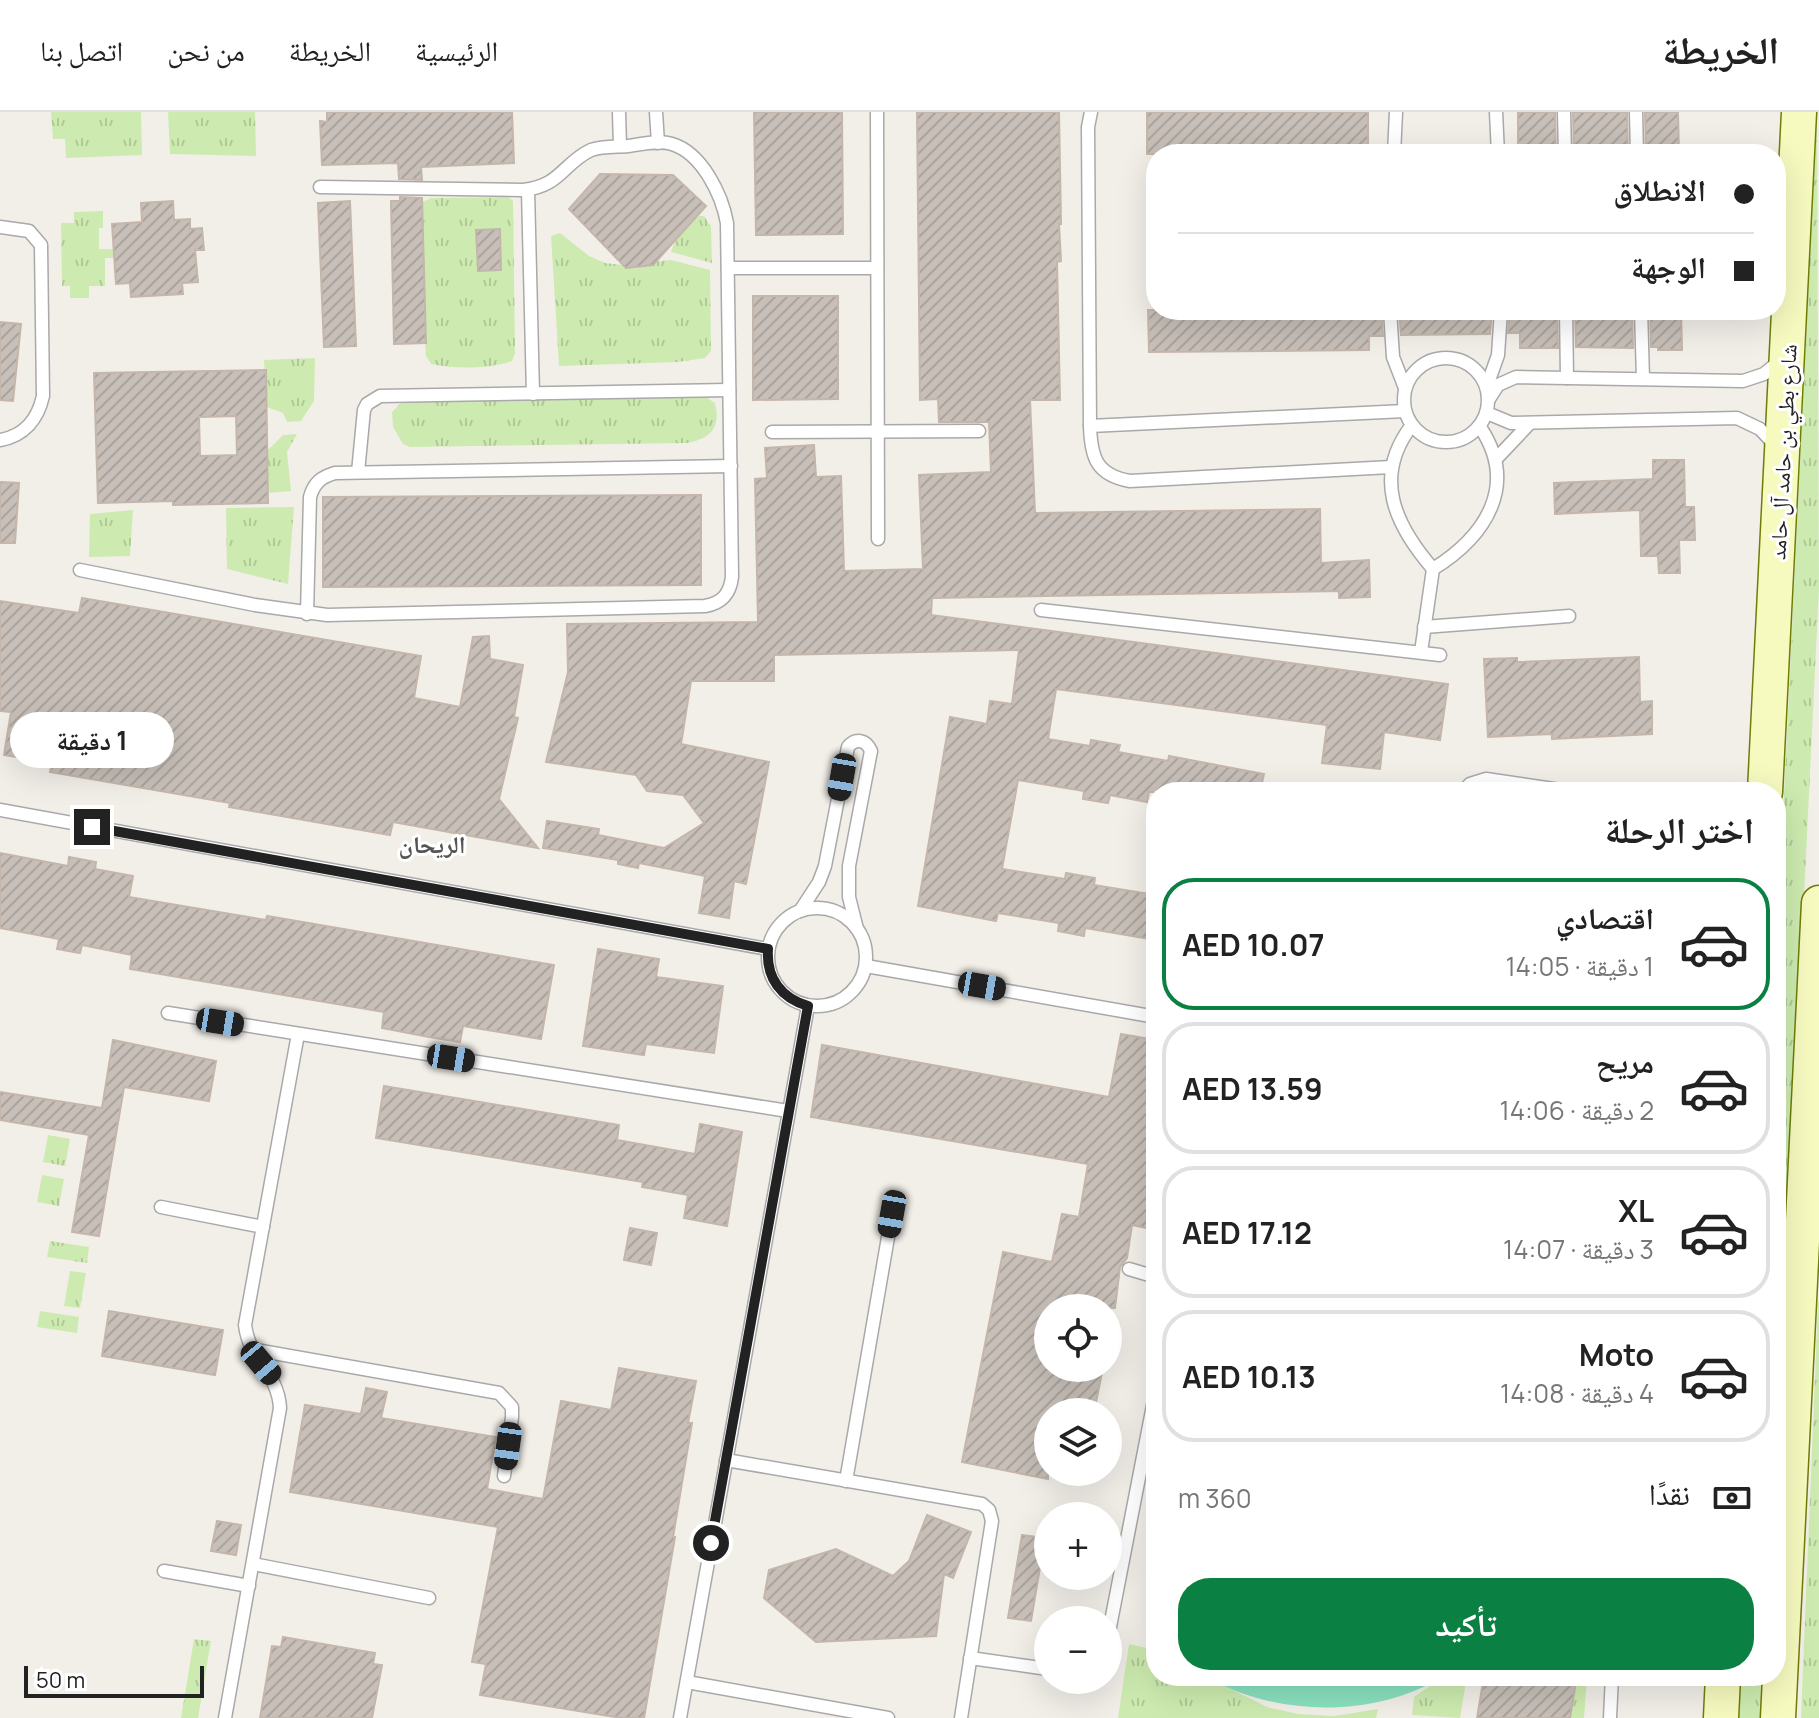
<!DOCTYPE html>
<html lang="ar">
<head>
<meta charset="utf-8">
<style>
  body { margin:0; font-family:Manrope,"Noto Naskh Arabic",sans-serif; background:#f6f6f6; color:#222; direction:rtl; height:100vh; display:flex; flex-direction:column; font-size:30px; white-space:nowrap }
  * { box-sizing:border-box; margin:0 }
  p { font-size:26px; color:#767676 }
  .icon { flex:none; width:44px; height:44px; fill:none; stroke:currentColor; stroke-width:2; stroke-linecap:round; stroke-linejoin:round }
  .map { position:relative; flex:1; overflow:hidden; direction:ltr }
  .panel { position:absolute; left:1146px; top:670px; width:640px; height:904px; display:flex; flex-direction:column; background:#fff; border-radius:32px; box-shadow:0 8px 32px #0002; direction:rtl }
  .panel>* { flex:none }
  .banner { position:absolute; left:1146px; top:32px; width:640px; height:176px; border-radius:32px; box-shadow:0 8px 32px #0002; direction:rtl; display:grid; align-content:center; height:176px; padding:0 32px; background:#fff }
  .buttons { position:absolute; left:1034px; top:1182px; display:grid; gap:16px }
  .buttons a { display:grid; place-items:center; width:88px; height:88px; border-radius:50%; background:#fff; box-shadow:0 8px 32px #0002; font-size:40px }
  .scale { position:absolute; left:24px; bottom:20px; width:180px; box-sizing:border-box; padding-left:8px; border:4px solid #222; border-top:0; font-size:22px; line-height:28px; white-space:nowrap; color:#222; -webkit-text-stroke:6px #fff; paint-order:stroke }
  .end { position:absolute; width:36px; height:36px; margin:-18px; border:10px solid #222; background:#fff; box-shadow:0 0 0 4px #fff }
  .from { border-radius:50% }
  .bubble { position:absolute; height:56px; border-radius:28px; background:#fff; box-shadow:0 8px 32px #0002; font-size:26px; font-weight:700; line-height:56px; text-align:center; direction:rtl }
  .car { position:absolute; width:24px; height:48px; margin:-24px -12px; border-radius:10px; box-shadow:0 0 6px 2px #0007; background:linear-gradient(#222 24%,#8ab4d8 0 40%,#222 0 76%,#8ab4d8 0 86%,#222 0) }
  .banner b { display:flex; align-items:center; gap:28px; height:76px; font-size:30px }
  .banner b+b { border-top:2px solid #e0e0e0 }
  .banner i { width:20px; height:20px; background:#222 }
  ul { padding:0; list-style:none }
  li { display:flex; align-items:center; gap:24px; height:132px; margin:0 16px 12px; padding:0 16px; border:4px solid #e0e0e0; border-radius:32px }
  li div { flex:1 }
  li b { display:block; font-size:30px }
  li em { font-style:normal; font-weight:700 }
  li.selected { border-color:#0b8043 }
  li>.icon { width:72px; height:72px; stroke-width:1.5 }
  h2 { padding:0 32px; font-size:36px; line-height:96px }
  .pay { display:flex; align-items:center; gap:20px; height:88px; padding:0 32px; font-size:30px }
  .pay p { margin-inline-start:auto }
  .cta { display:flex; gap:16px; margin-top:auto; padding:16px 32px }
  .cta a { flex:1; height:92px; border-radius:32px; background:#0b8043; color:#fff; font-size:32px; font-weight:700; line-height:92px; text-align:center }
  header { display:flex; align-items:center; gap:48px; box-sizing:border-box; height:112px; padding:0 40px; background:#fff; border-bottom:2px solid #e0e0e0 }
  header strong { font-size:38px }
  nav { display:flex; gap:44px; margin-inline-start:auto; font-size:28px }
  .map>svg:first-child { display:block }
  .grass { fill:url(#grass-tufts) }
  .pitch { fill:#88e0be }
  .building { fill:url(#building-hatch); stroke:#c4b6ab; stroke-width:2; fill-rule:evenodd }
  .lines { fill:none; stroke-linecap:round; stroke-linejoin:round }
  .lane-casing { stroke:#a9a9a9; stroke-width:15 }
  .secondary-casing { stroke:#707d05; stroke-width:37 }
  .lane { stroke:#fff; stroke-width:12 }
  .secondary { stroke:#f7fabf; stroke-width:34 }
  .route { stroke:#222; stroke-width:10 }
  .labels { text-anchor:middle; stroke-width:6; stroke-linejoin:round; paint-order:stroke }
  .street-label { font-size:22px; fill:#222; stroke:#fff }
  .neighbourhood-label { font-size:24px; font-weight:bold; fill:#555; stroke:#fff }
</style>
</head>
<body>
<header>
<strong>الخريطة</strong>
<nav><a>الرئيسية</a><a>الخريطة</a><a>من نحن</a><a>اتصل بنا</a></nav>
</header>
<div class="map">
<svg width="1819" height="1606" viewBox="0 0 1819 1606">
  <defs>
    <pattern id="grass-tufts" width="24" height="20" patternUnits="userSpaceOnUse" patternTransform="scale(2)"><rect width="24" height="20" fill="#cdebb0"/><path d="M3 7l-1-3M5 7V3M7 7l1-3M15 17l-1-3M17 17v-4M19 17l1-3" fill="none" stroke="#b0c997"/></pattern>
    <pattern id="building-hatch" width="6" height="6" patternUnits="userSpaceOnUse" patternTransform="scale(2)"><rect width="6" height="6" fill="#c7bfb8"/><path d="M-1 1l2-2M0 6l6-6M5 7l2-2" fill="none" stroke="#aba49e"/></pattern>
  </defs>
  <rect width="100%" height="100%" fill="#f2efe9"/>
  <g class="grass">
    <polygon points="51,0 141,0 142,43 66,46 65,27 53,27"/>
    <polygon points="168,0 255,0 256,44 170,42"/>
    <polygon points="1817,0 1819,476 1776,1361 1776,849"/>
    <path d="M508,85l5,4 2,152 -3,8c-23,8 -58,8 -81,3l-5,-8 -8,-144 2,-9 11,-5z"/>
    <polygon points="103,99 103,116 99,116 99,137 132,137 132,146 105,146 105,174 89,174 89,186 70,186 70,174 62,174 61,111 74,111 74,100"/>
    <path d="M699,104h5l7,11 1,36 -41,-11c5,-16 15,-25 28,-36z"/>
    <polygon points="560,121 589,144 605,151 622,153 671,148 710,158 711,239 705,246 678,250 559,254 551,124"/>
    <polygon points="315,246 314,289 301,309 287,310 283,301 267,295 264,248"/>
    <path d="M701,282l14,9c6,25 -4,35 -28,40l-277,4 -7,-3 -10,-17 -1,-15 12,-12z"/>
    <polygon points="297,322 287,340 291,379 268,381 266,340 283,323"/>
    <polygon points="294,395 288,472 227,457 226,396"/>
    <polygon points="133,398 130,444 89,445 90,402"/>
    <polygon points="48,1023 70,1027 65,1054 43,1050"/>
    <polygon points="42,1063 64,1067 59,1094 37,1090"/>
    <polygon points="50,1129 89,1135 87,1151 47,1145"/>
    <polygon points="70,1159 86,1161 80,1196 64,1194"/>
    <polygon points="1819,1189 1819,1606 1801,1606 1818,1191"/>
    <polygon points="40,1199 79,1205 77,1221 37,1215"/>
    <polygon points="194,1527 211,1529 198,1606 181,1606"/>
    <polygon points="1129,1532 1156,1538 1156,1564 1205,1564 1267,1595 1298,1602 1334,1604 1378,1597 1376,1606 1118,1606"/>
    <path d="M1270,1564h113c-37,10 -76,12 -113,0z"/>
    <polygon points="1444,1564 1467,1564 1460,1606 1412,1603 1414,1585"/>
    <polygon points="1565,1564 1587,1564 1584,1606 1558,1606"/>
    <polygon points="1741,1564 1766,1564 1764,1606 1739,1606"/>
  </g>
  <path class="pitch" d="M1205,1564h65l58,9 20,-1 35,-8h61c-68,42 -168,42 -239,0z"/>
  <g class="building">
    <polygon points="327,0 512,0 514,51 421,55 422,68 399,67 398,51 322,53 320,9 327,10"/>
    <polygon points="754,0 842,0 843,122 756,123"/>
    <polygon points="917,0 1059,0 1061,112 1059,112 1061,149 1057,150 1060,288 1030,288 1035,401 1320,397 1321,451 1369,448 1370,485 1339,486 1339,479 932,486 931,503 1448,572 1440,628 1384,620 1380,657 1322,651 1327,613 1056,577 1048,627 1090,634 1091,628 1120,633 1118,640 1168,649 1169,644 1264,662 1260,680 1149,680 1147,690 1110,683 1108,691 1083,687 1084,679 1018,668 1002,757 1065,767 1066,761 1095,766 1094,773 1156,783 1156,828 1085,816 1084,824 1058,819 1059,811 998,801 996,809 918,794 950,605 987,612 990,589 1012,592 1019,538 774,543 774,569 691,569 681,632 769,650 746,772 734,769 729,806 699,801 705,764 639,751 638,756 618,752 618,748 543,736 547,709 599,717 598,723 664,736 704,711 683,683 647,679 636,663 546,650 568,560 567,512 758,510 755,367 767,366 765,336 814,333 816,365 841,364 844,459 923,457 919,363 991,360 989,310 939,310 938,287 920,288"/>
    <rect x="1147" y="0" width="221" height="42"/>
    <polygon points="1518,0 1555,0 1556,42 1518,42"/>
    <polygon points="1573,0 1627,0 1628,42 1574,42"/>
    <polygon points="1645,0 1678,0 1679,42 1646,42"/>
    <polygon points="600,62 673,63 706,94 653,153 626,156 569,97"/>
    <polygon points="400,85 422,86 426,231 394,232 391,89 400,89"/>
    <polygon points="173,89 174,108 190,107 190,117 202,116 204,138 195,138 198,170 182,171 183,182 131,185 130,171 116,172 112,112 142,110 141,91"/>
    <polygon points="350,89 356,234 324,235 318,91"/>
    <polygon points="500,117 501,158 478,159 476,118"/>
    <polygon points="753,184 838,184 838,287 753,288"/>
    <polygon points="1148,198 1381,198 1383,224 1369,224 1369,238 1149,240"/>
    <polygon points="1399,198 1492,198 1490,222 1401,223"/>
    <polygon points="1510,198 1557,198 1558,236 1520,236 1520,221 1508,221"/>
    <polygon points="1575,198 1632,198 1633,236 1576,235"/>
    <polygon points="1650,198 1681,198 1682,238 1658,238 1658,235 1651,235"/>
    <polygon points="0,210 21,212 13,289 0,288"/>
    <path d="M266,258l2,133 -95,2v-4l-75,2 -4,-130zM236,304l1,39 -37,1 -1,-39z"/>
    <polygon points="1653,348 1684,348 1685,395 1694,395 1695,428 1679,428 1680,461 1659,461 1658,444 1641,444 1640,398 1555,402 1554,371 1653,367"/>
    <polygon points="0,370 19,371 15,431 0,431"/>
    <polygon points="701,383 701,473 323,475 323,385"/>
    <polygon points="82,486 421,544 414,586 460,595 473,525 489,524 490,547 523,553 514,605 518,606 499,687 538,736 393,710 390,723 229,695 230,691 50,660 52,651 4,643 11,600 0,599 0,489 79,501"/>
    <polygon points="1639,545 1640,590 1652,589 1652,622 1552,627 1552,622 1488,625 1484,547 1517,546 1517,550"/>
    <polygon points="0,741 68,754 69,745 96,750 95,757 133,764 129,785 266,808 267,804 554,853 541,927 463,914 460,930 429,925 382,916 384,900 130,857 132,843 82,833 80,841 57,837 59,827 0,816"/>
    <polygon points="598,837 659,847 656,865 723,874 714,941 646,932 644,943 583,934"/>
    <polygon points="1121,922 1156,928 1156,1118 1132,1113 1127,1146 1120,1155 1115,1196 1048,1196 1048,1256 1103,1256 1094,1300 1048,1300 1048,1367 962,1350 1003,1140 1052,1150 1062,1102 1079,1105 1088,1052 811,1005 822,933 1109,985"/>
    <polygon points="113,928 216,949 209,989 124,975 99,1124 72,1120 89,1023 0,1008 0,980 102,996"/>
    <polygon points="384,974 619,1013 617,1028 695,1042 700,1012 742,1020 727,1114 684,1106 688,1083 642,1075 643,1070 376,1026"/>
    <polygon points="630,1116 657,1121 651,1153 624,1148"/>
    <polygon points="109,1199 223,1218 215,1263 102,1244"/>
    <polygon points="619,1256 696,1269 688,1311 692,1311 673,1425 675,1425 644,1606 621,1606 480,1583 486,1552 472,1550 498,1415 290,1380 305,1293 361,1302 366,1276 387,1280 381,1306 496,1325 487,1377 543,1387 561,1289 611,1298"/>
    <polygon points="927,1403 971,1420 953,1466 944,1462 936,1524 816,1530 764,1486 769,1458 836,1437 893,1464 909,1449"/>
    <polygon points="217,1409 241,1413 236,1443 211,1439"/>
    <polygon points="1022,1423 1045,1426 1031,1509 1008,1506"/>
    <polygon points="283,1525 375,1541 373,1552 382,1553 372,1606 260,1606 272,1534 281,1535"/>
    <polygon points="1484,1564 1577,1564 1570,1606 1477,1606"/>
  </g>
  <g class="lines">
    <defs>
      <g id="lane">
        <polyline points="619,0 620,34"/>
        <polyline points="656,0 658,31"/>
        <polyline points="877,0 878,427"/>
        <path d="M1091,0l-3,15 2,299c1,31 6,49 40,55l261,-14"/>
        <polyline points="1496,0 1498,42"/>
        <polyline points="1564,0 1565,42"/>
        <polyline points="1636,0 1637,42"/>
        <polyline points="1394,42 1396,0"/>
        <polyline points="528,78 533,282"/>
        <path d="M0,115l29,4 12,14 2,151c-5,23 -19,40 -43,44"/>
        <polyline points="728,156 877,156"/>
        <polyline points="1390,198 1393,245 1405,276"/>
        <polyline points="1566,198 1567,266"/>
        <polyline points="1641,198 1643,267"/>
        <circle cx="1446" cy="288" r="42"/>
        <polyline points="1487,274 1498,243 1501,198"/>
        <polyline points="1489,287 1498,273 1516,265 1743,269 1764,262 1781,248"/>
        <polyline points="1487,301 1511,311 1737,306 1760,317 1776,334"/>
        <path d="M1412,313c-40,52 -17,100 21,144"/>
        <polyline points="1090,314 1405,299"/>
        <polyline points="772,320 979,319"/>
        <polyline points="1496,347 1530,311"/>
        <polyline points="358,360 364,298 367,292 380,284 729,278"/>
        <path d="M80,458l175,35 72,10 378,-9c17,-3 25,-12 27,-29l-5,-354c-5,-28 -25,-70 -55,-79 -13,-4 -30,0 -44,2 -11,1 -26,0 -37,4 -28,13 -30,36 -68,40l-203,-3"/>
        <polyline points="1041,498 1440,543"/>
        <path d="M307,502l3,-117c4,-14 11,-20 25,-24l396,-7"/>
        <polyline points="1424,515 1569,504"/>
        <path d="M1421,540l12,-83c53,-33 86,-84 47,-142"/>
        <polyline points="1462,680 1470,672 1486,667 1574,680"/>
        <polyline points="0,698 768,837"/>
        <circle cx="817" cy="845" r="49"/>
        <path d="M800,799l19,-29 6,-16 23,-119c7,-9 18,-8 23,4l-22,115v31l8,32"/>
        <polyline points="866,854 1156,905"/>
        <polyline points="168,901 788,999"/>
        <polyline points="161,1095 263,1115"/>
        <polyline points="1129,1157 1156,1165"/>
        <polyline points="250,1237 499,1281 512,1295 512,1305 504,1364"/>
        <polyline points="726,1348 982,1392 989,1398 992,1409 961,1606"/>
        <polyline points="846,1369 892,1102"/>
        <polyline points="253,1452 429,1486"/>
        <polyline points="164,1459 249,1474"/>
        <polyline points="1108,1525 1156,1278"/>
        <polyline points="970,1546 1048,1557"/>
        <polyline points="687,1570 888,1606"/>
        <path d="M225,1606l55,-310c-2,-36 -31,-48 -35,-83l53,-291"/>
        <polyline points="680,1606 808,894"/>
        <polyline points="1610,1606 1612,1564"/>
      </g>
      <g id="secondary">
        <polyline points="1765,680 1799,0"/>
        <polyline points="1721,1606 1723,1564"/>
        <polyline points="1778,1606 1819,791"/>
      </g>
    </defs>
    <use href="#lane" class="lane-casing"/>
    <use href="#secondary" class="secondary-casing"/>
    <use href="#lane" class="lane"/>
    <use href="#secondary" class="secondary"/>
  </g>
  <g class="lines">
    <path class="route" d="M92,715l676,122c-2,29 13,49 40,57l-97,537"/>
  </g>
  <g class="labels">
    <g class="street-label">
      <text transform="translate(1783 340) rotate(-87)" y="8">شارع بطي بن حامد آل حامد</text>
    </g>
    <g class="neighbourhood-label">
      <text x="432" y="741">الريحان</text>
    </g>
  </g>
</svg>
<div class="buttons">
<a><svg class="icon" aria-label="locate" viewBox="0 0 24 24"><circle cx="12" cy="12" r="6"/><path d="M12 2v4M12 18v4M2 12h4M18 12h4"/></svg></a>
<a><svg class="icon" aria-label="layers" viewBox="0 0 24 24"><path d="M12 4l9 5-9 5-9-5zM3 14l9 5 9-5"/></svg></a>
<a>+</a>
<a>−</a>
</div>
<div class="scale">50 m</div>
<i class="end from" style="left:711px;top:1431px"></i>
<i class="end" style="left:92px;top:715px"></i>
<div class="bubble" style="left:10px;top:600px;width:164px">1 دقيقة</div>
<i class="car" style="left:842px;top:665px;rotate:190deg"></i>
<i class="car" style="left:982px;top:874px;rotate:100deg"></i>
<i class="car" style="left:220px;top:910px;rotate:99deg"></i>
<i class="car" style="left:451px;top:946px;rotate:99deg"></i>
<i class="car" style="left:892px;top:1102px;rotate:190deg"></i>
<i class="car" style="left:261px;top:1251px;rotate:140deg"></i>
<i class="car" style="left:508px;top:1334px;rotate:188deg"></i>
<div class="banner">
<b><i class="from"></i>الانطلاق</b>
<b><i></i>الوجهة</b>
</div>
<section class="panel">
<h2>اختر الرحلة</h2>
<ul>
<li class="selected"><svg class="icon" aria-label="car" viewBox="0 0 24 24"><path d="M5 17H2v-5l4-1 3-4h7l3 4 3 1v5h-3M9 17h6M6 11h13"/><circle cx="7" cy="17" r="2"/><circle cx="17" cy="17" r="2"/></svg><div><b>اقتصادي</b><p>1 دقيقة · 14:05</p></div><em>AED 10.07</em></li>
<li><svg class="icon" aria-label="car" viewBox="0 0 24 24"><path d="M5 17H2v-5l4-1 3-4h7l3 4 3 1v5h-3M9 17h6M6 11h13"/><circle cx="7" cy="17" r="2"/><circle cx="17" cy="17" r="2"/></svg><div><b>مريح</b><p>2 دقيقة · 14:06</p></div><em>AED 13.59</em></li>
<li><svg class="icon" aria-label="car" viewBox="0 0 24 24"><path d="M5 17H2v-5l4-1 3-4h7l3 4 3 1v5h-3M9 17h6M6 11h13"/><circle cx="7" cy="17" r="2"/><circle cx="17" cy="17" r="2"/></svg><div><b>XL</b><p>3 دقيقة · 14:07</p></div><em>AED 17.12</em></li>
<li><svg class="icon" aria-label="car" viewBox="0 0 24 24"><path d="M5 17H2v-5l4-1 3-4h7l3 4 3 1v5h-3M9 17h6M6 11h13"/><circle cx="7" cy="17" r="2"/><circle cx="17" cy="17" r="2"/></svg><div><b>Moto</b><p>4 دقيقة · 14:08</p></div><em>AED 10.13</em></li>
</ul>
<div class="pay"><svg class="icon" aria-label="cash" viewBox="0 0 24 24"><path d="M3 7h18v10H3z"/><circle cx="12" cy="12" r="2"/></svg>نقدًا<p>360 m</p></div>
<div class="cta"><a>تأكيد</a></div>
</section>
</div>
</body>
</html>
